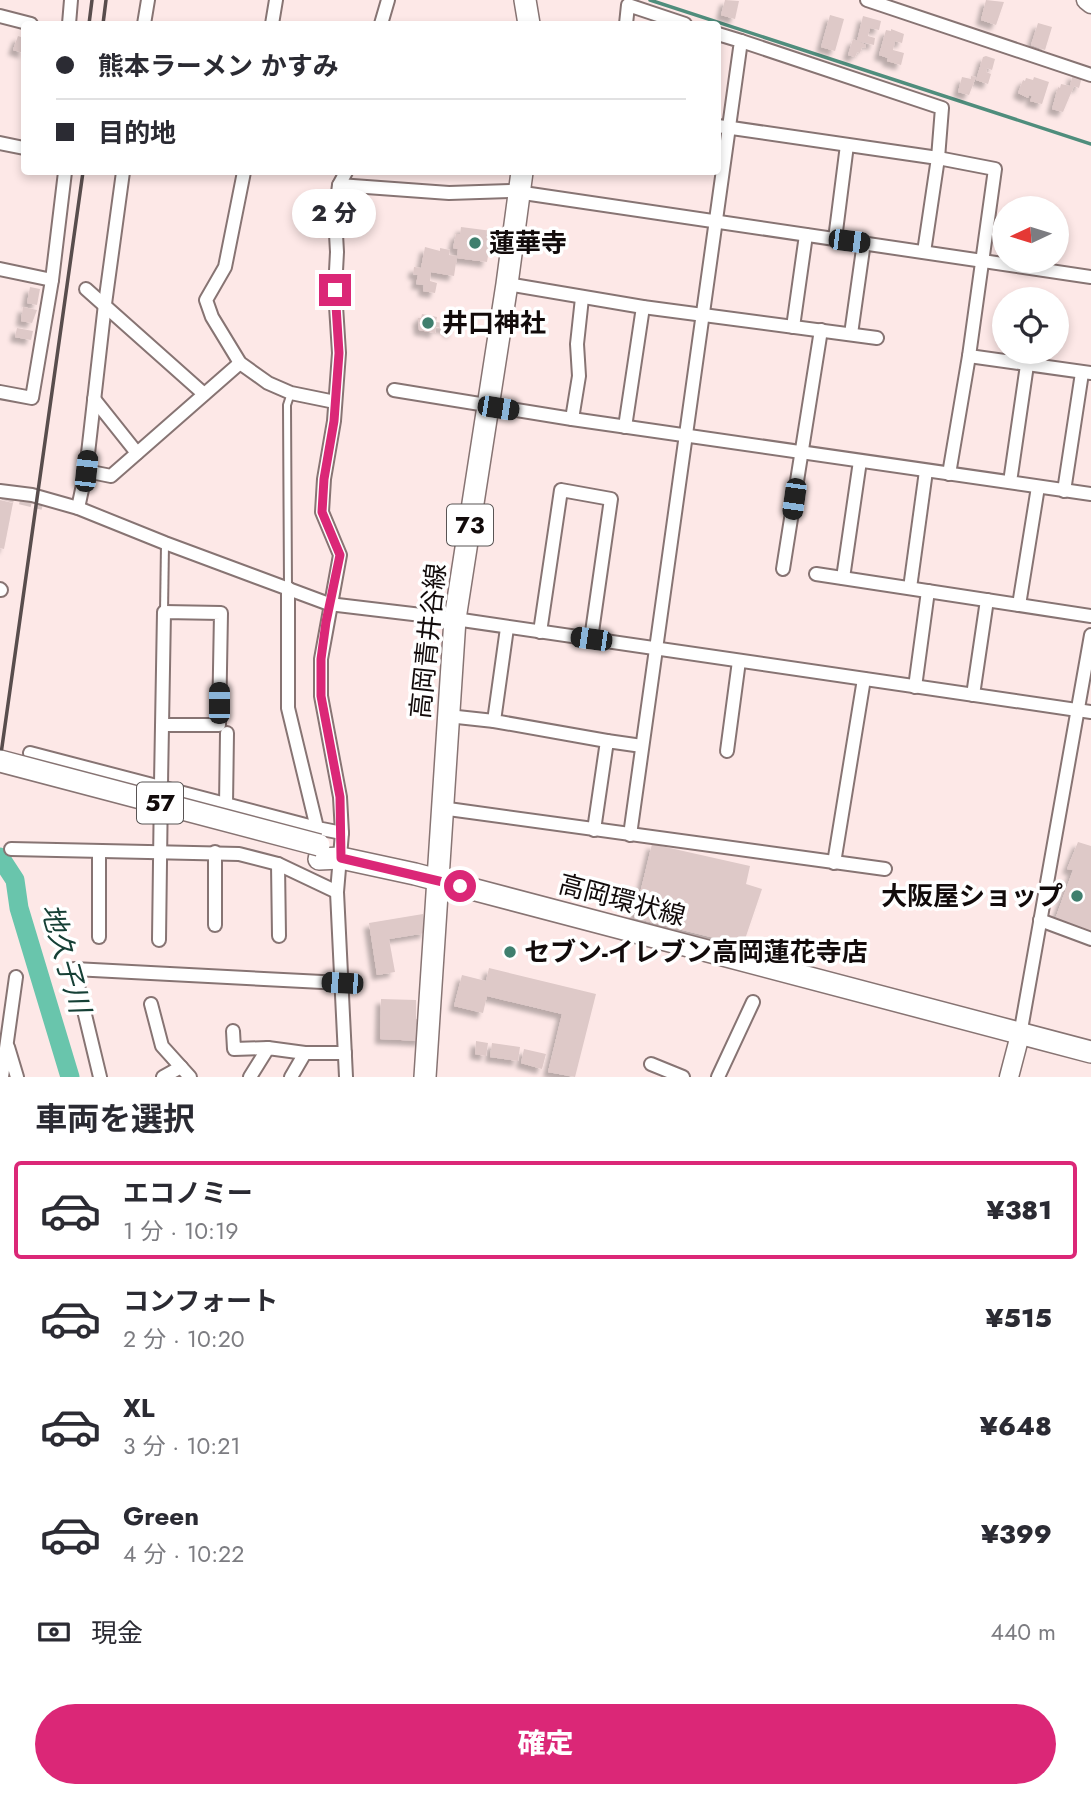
<!DOCTYPE html>
<html lang="ja">
<head>
<meta charset="utf-8">
<style>
  body { margin:0; font-family:Jost,"Noto Sans JP",sans-serif; background:#f7f7f7; color:#2b2b33; height:100vh; display:flex; flex-direction:column; font-size:26px; white-space:nowrap }
  * { box-sizing:border-box; margin:0 }
  p { font-size:23px; color:#7c7c81 }
  .icon { flex:none; width:38px; height:38px; fill:none; stroke:currentColor; stroke-width:2; stroke-linecap:round; stroke-linejoin:round }
  .map { position:relative; height:1077px; overflow:hidden }
  .details { display:flex; flex-direction:column; background:#fff; flex:1 }
  .details>* { flex:none }
  .banner { position:absolute; left:21px; top:21px; width:700px; height:154px; border-radius:7px; box-shadow:0 4px 10px #0003; display:grid; align-content:center; height:154px; padding:0 35px; background:#fff }
  .needle { width:46px; rotate:266deg }
  .buttons { position:absolute; left:992px; top:196px; display:grid; gap:14px }
  .buttons a { display:grid; place-items:center; width:77px; height:77px; border-radius:50%; background:#fff; box-shadow:0 4px 10px #0003; font-size:35px }
  .end { position:absolute; width:32px; height:32px; margin:-16px; border:9px solid #db2777; background:#fff; box-shadow:0 0 0 4px #fff }
  .from { border-radius:50% }
  .bubble { position:absolute; height:49px; border-radius:24px; background:#fff; box-shadow:0 4px 10px #0003; font-size:23px; font-weight:800; line-height:49px; text-align:center }
  .car { position:absolute; width:21px; height:42px; margin:-21px -10px; border-radius:9px; box-shadow:0 0 5px 2px #0007; background:linear-gradient(#222 24%,#8ab4d8 0 40%,#222 0 76%,#8ab4d8 0 86%,#222 0) }
  .banner b { display:flex; align-items:center; gap:24px; height:66px; font-size:26px }
  .banner b+b { border-top:2px solid #e1e1e2 }
  .banner i { width:18px; height:18px; background:#2b2b33 }
  ul { padding:0; list-style:none }
  li { display:flex; align-items:center; gap:21px; height:98px; margin:0 14px 10px; padding:0 21px; border:4px solid transparent; border-radius:7px }
  li div { flex:1 }
  li b { display:block; font-size:26px }
  li em { font-style:normal; font-weight:800 }
  li.active { border-color:#db2777 }
  li>.icon { width:63px; height:63px; stroke-width:1.5 }
  h2 { padding:0 35px; font-size:32px; line-height:84px }
  .pay { display:flex; align-items:center; gap:18px; height:77px; padding:0 35px; font-size:26px }
  .pay p { margin-inline-start:auto }
  .primary-button { display:flex; gap:14px; margin-top:auto; padding:14px 35px }
  .primary-button a { flex:1; height:80px; border-radius:42px; background:#db2777; color:#fff; font-size:28px; font-weight:800; line-height:80px; text-align:center }
  .map>svg:first-child { display:block }
  .lines { fill:none; stroke-linecap:round; stroke-linejoin:round }
  .stream { stroke:#4f8d7c; stroke-width:3.5 }
  .river { stroke:#69c5ac; stroke-width:19 }
  .building { fill:#dec9c8; filter:url(#shadow) }
  .street-tunnel { stroke:#dac7c6; stroke-width:12; stroke-dasharray:12 6; stroke-linecap:butt }
  .lane-casing { stroke:#877473; stroke-width:10 }
  .street-casing { stroke:#877473; stroke-width:16 }
  .secondary-casing { stroke:#877473; stroke-width:21 }
  .primary-casing { stroke:#877473; stroke-width:24 }
  .lane { stroke:#fff; stroke-width:6 }
  .street { stroke:#fff; stroke-width:12 }
  .secondary { stroke:#fff; stroke-width:18 }
  .primary { stroke:#fff; stroke-width:21 }
  .rail { stroke:#584d4d; stroke-width:3.5 }
  .primary-bridge-casing { stroke:#877473; stroke-width:24; stroke-linecap:butt }
  .primary-bridge { stroke:#fff; stroke-width:21 }
  .route { stroke:#db2777; stroke-width:9 }
  .poi-dot { fill:#3f7f6e; stroke:#fff; stroke-width:2.5 }
  .labels { text-anchor:middle; stroke-width:7; stroke-linejoin:round; paint-order:stroke }
  .shield { fill:#fff; stroke:#595454; stroke-width:2 }
  .shield-label { font-size:24px; font-weight:bold; fill:#120b0b }
  .poi-label { font-size:26px; font-weight:bold; fill:#120b0b; stroke:#fff; text-anchor:start }
  .street-label { font-size:26px; fill:#120b0b; stroke:#fff }
  .water-label { font-size:28px; font-style:italic; fill:#164036; stroke:#fff }
</style>
</head>
<body>
<div class="map">
<svg width="1091" height="1077" viewBox="0 0 1091 1077">
  <defs>
    <filter id="shadow"><feDropShadow dx="-5" dy="5" stdDeviation="2" flood-color="#0004"/></filter>
  </defs>
  <rect width="100%" height="100%" fill="#fde8e7"/>
  <g class="lines">
    <polyline class="stream" points="650,0 1091,144"/>
    <polyline class="river" points="0,857 15,880 19,908 70,1077"/>
  </g>
  <g class="building">
    <polygon points="725,0 739,1 735,19 721,15"/>
    <polygon points="986,0 1004,2 996,25 981,20"/>
    <polygon points="830,15 844,19 835,51 821,47"/>
    <polygon points="863,16 881,21 879,30 870,28 868,36 875,38 874,45 857,41"/>
    <polygon points="1038,23 1052,27 1045,50 1031,45"/>
    <polygon points="891,29 904,34 902,43 895,41 893,50 904,53 901,65 887,61 888,58 879,55 886,30 891,31"/>
    <polygon points="18,36 24,38 24,53 13,50"/>
    <polygon points="853,39 866,45 865,48 862,47 860,53 857,52 855,57 848,55"/>
    <polygon points="986,56 995,59 992,70 987,68 986,72 991,74 988,84 976,80 983,57"/>
    <polygon points="1073,74 1082,77 1079,88 1074,86 1063,112 1052,109 1058,87 1060,88 1061,84 1070,86"/>
    <polygon points="971,76 976,77 969,95 958,92 962,77 971,79"/>
    <polygon points="1034,77 1049,82 1042,104 1030,101 1032,96 1029,95 1028,98 1018,93 1023,80 1025,81 1026,78 1033,80"/>
    <polygon points="461,227 492,231 487,262 457,258 458,249 453,248 456,234 460,234"/>
    <polygon points="425,247 440,251 440,248 450,250 449,255 457,256 454,276 431,272 430,281 437,283 435,293 423,291 424,285 416,284 418,275 413,274 414,267 421,268"/>
    <polygon points="30,287 40,289 37,305 27,303"/>
    <polygon points="23,307 37,310 32,323 21,321"/>
    <polygon points="422,314 437,317 436,322 449,324 449,321 455,322 453,333 448,332 448,329 436,327 435,333 419,330 418,318 421,318"/>
    <polygon points="17,328 33,331 31,340 15,337"/>
    <polygon points="0,500 13,503 4,549 0,548"/>
    <polygon points="1078,842 1091,846 1091,935 1054,922 1073,870 1067,869"/>
    <polygon points="652,844 750,866 746,884 762,889 743,945 634,918"/>
    <polygon points="423,914 426,933 389,939 395,972 377,975 369,923"/>
    <polygon points="489,968 596,994 575,1077 548,1072 562,1014 487,996 483,1013 454,1006 462,975 486,981"/>
    <polygon points="381,999 416,1000 416,1019 423,1019 422,1041 380,1039"/>
    <polygon points="476,1041 488,1043 486,1056 475,1054"/>
    <polygon points="492,1043 520,1047 518,1061 490,1057"/>
    <polygon points="524,1049 546,1054 542,1069 521,1063"/>
  </g>
  <g class="lines">
    <polyline class="street-tunnel" points="3,494 43,504"/>
    <defs>
      <g id="lane">
        <polyline points="288,588 287,405 291,393"/>
        <polyline points="164,612 165,544"/>
      </g>
      <g id="street">
        <polyline points="867,0 1091,75"/>
        <polyline points="0,16 31,24"/>
        <polyline points="69,24 71,0"/>
        <polyline points="144,24 148,0"/>
        <polyline points="272,24 276,0"/>
        <polyline points="381,24 388,0"/>
        <polyline points="626,24 628,5 685,24"/>
        <polyline points="741,41 942,108 938,158 924,252"/>
        <polyline points="718,126 938,158 995,169 969,356 949,474"/>
        <polyline points="0,143 24,148"/>
        <polyline points="244,172 225,267 206,300 212,317 240,363 268,383 291,393 335,402"/>
        <polyline points="346,172 339,185 335,216 337,252 335,290 339,353 334,421 324,479 322,512 340,555 321,659 321,696 340,797 342,833 337,892 346,1077"/>
        <polyline points="339,185 449,193 510,191 1091,277"/>
        <polyline points="835,239 847,145"/>
        <polyline points="0,269 52,280"/>
        <polyline points="507,284 643,307 877,338"/>
        <polyline points="86,289 204,394"/>
        <polyline points="793,327 806,235"/>
        <polyline points="851,334 864,242"/>
        <polyline points="969,356 1091,373"/>
        <polyline points="394,390 572,419 1091,494"/>
        <polyline points="0,392 32,398 52,280 65,172"/>
        <polyline points="94,399 137,453"/>
        <polyline points="572,419 579,376 577,344 582,298"/>
        <polyline points="625,427 643,307"/>
        <polyline points="86,471 111,476 240,363"/>
        <polyline points="1010,482 1027,365"/>
        <polyline points="0,491 32,495 78,508 165,543 329,604 455,619 1091,712"/>
        <polyline points="1064,491 1082,373"/>
        <polyline points="78,508 86,471 105,304 123,172"/>
        <polyline points="783,569 821,330"/>
        <polyline points="816,574 1091,616"/>
        <polyline points="843,578 860,461"/>
        <polyline points="288,588 288,708 317,828 342,833"/>
        <polyline points="910,588 926,471"/>
        <polyline points="0,589 1,590"/>
        <polyline points="1019,605 1038,487"/>
        <polyline points="507,628 494,721 607,741"/>
        <polyline points="540,632 561,490 611,499 591,639"/>
        <polyline points="915,687 928,591"/>
        <polyline points="973,695 987,600"/>
        <polyline points="448,716 494,721"/>
        <polyline points="727,751 739,661"/>
        <polyline points="30,753 317,828"/>
        <polyline points="226,805 227,733"/>
        <polyline points="441,808 885,869"/>
        <polyline points="594,830 607,741 642,746"/>
        <polyline points="630,835 741,41 718,34"/>
        <polyline points="11,849 239,854 278,864 337,892"/>
        <polyline points="99,852 99,937"/>
        <polyline points="834,863 864,679"/>
        <polyline points="278,864 279,936"/>
        <polyline points="1040,920 1091,939"/>
        <polyline points="215,925 215,852"/>
        <path d="M159,940c1,-109 3,-219 5,-328l57,1 -2,112h-57"/>
        <polyline points="151,1004 162,1046 190,1077"/>
        <polyline points="233,1031 234,1049 268,1048"/>
        <polyline points="1020,1035 1091,635"/>
        <polyline points="8,1047 17,1077"/>
        <polyline points="651,1064 683,1077"/>
        <polyline points="2,1077 16,977"/>
        <polyline points="100,1077 74,969 342,983"/>
        <polyline points="163,1077 181,1067"/>
        <polyline points="250,1077 268,1048 305,1053"/>
        <polyline points="291,1077 305,1053 345,1053"/>
        <polyline points="718,1077 753,1002"/>
      </g>
      <g id="secondary">
        <polyline points="1086,0 1091,4"/>
        <polyline points="1009,1077 1020,1035"/>
      </g>
      <g id="primary">
        <polyline points="525,0 529,24"/>
        <polyline points="319,859 341,858 415,874 1091,1052"/>
        <polyline points="425,1077 455,619 507,284 522,172"/>
      </g>
    </defs>
    <use href="#lane" class="lane-casing"/>
    <use href="#street" class="street-casing"/>
    <use href="#secondary" class="secondary-casing"/>
    <use href="#primary" class="primary-casing"/>
    <use href="#lane" class="lane"/>
    <use href="#street" class="street"/>
    <use href="#secondary" class="secondary"/>
    <use href="#primary" class="primary"/>
    <g class="rail">
      <polyline points="89,24 92,0"/>
      <polyline points="103,24 106,0"/>
      <polyline points="0,761 83,172"/>
    </g>
    <defs>
      <polyline id="primary-bridge" points="0,761 319,845"/>
    </defs>
    <use href="#primary-bridge" class="primary-bridge-casing"/>
    <use href="#primary-bridge" class="primary-bridge"/>
  </g>
  <g class="lines">
    <polyline class="route" points="335,290 339,353 334,421 324,479 322,512 340,555 326,622 321,659 321,696 340,797 341,858 460,886"/>
  </g>
  <g class="poi-dot">
    <circle cx="475" cy="243" r="7"/>
    <circle cx="428" cy="323" r="7"/>
    <circle cx="1077" cy="896" r="7"/>
    <circle cx="510" cy="952" r="7"/>
  </g>
  <g class="labels">
    <g class="shield">
      <rect x="447" y="504.5" width="46" height="41" rx="5"/>
      <rect x="137" y="782.5" width="46" height="41" rx="5"/>
    </g>
    <g class="shield-label">
      <text x="470" y="533">73</text>
      <text x="160" y="811">57</text>
    </g>
    <g class="poi-label">
      <text x="489" y="252">蓮華寺</text>
      <text x="442" y="332">井口神社</text>
      <text x="1063" y="905" text-anchor="end">大阪屋ショップ</text>
      <text x="524" y="961">セブン-イレブン高岡蓮花寺店</text>
    </g>
    <g class="street-label">
      <text transform="translate(428 641) rotate(-84)" y="9">高岡青井谷線</text>
      <text transform="translate(622 900) rotate(15)" y="9">高岡環状線</text>
    </g>
    <g class="water-label">
      <text transform="translate(66 958) rotate(74)" y="10">地久子川</text>
    </g>
  </g>
</svg>
<div class="buttons">
<a><svg class="needle" viewBox="-14 -14 28 28"><path d="M0-13l5 13h-10z" fill="#e53935"/><path d="M0 13l5-13h-10z" fill="#7c7c81"/></svg></a>
<a><svg class="icon" aria-label="locate" viewBox="0 0 24 24"><circle cx="12" cy="12" r="6"/><path d="M12 2v4M12 18v4M2 12h4M18 12h4"/></svg></a>
</div>
<i class="end from" style="left:460px;top:886px"></i>
<i class="end" style="left:335px;top:290px"></i>
<div class="bubble" style="left:292px;top:189px;width:84px">2 分</div>
<i class="car" style="left:849px;top:241px;rotate:97deg"></i>
<i class="car" style="left:498px;top:408px;rotate:99deg"></i>
<i class="car" style="left:86px;top:471px;rotate:6deg"></i>
<i class="car" style="left:794px;top:499px;rotate:188deg"></i>
<i class="car" style="left:591px;top:639px;rotate:278deg"></i>
<i class="car" style="left:219px;top:703px;rotate:0deg"></i>
<i class="car" style="left:342px;top:983px;rotate:273deg"></i>
<div class="banner">
<b><i class="from"></i>熊本ラーメン かすみ</b>
<b><i></i>目的地</b>
</div>
</div>
<section class="details">
<h2>車両を選択</h2>
<ul>
<li class="active"><svg class="icon" aria-label="car" viewBox="0 0 24 24"><path d="M5 17H2v-5l4-1 3-4h7l3 4 3 1v5h-3M9 17h6M6 11h13"/><circle cx="7" cy="17" r="2"/><circle cx="17" cy="17" r="2"/></svg><div><b>エコノミー</b><p>1 分 · 10:19</p></div><em>¥381</em></li>
<li><svg class="icon" aria-label="car" viewBox="0 0 24 24"><path d="M5 17H2v-5l4-1 3-4h7l3 4 3 1v5h-3M9 17h6M6 11h13"/><circle cx="7" cy="17" r="2"/><circle cx="17" cy="17" r="2"/></svg><div><b>コンフォート</b><p>2 分 · 10:20</p></div><em>¥515</em></li>
<li><svg class="icon" aria-label="car" viewBox="0 0 24 24"><path d="M5 17H2v-5l4-1 3-4h7l3 4 3 1v5h-3M9 17h6M6 11h13"/><circle cx="7" cy="17" r="2"/><circle cx="17" cy="17" r="2"/></svg><div><b>XL</b><p>3 分 · 10:21</p></div><em>¥648</em></li>
<li><svg class="icon" aria-label="car" viewBox="0 0 24 24"><path d="M5 17H2v-5l4-1 3-4h7l3 4 3 1v5h-3M9 17h6M6 11h13"/><circle cx="7" cy="17" r="2"/><circle cx="17" cy="17" r="2"/></svg><div><b>Green</b><p>4 分 · 10:22</p></div><em>¥399</em></li>
</ul>
<div class="pay"><svg class="icon" aria-label="cash" viewBox="0 0 24 24"><path d="M3 7h18v10H3z"/><circle cx="12" cy="12" r="2"/></svg>現金<p>440 m</p></div>
<div class="primary-button"><a>確定</a></div>
</section>
</body>
</html>
